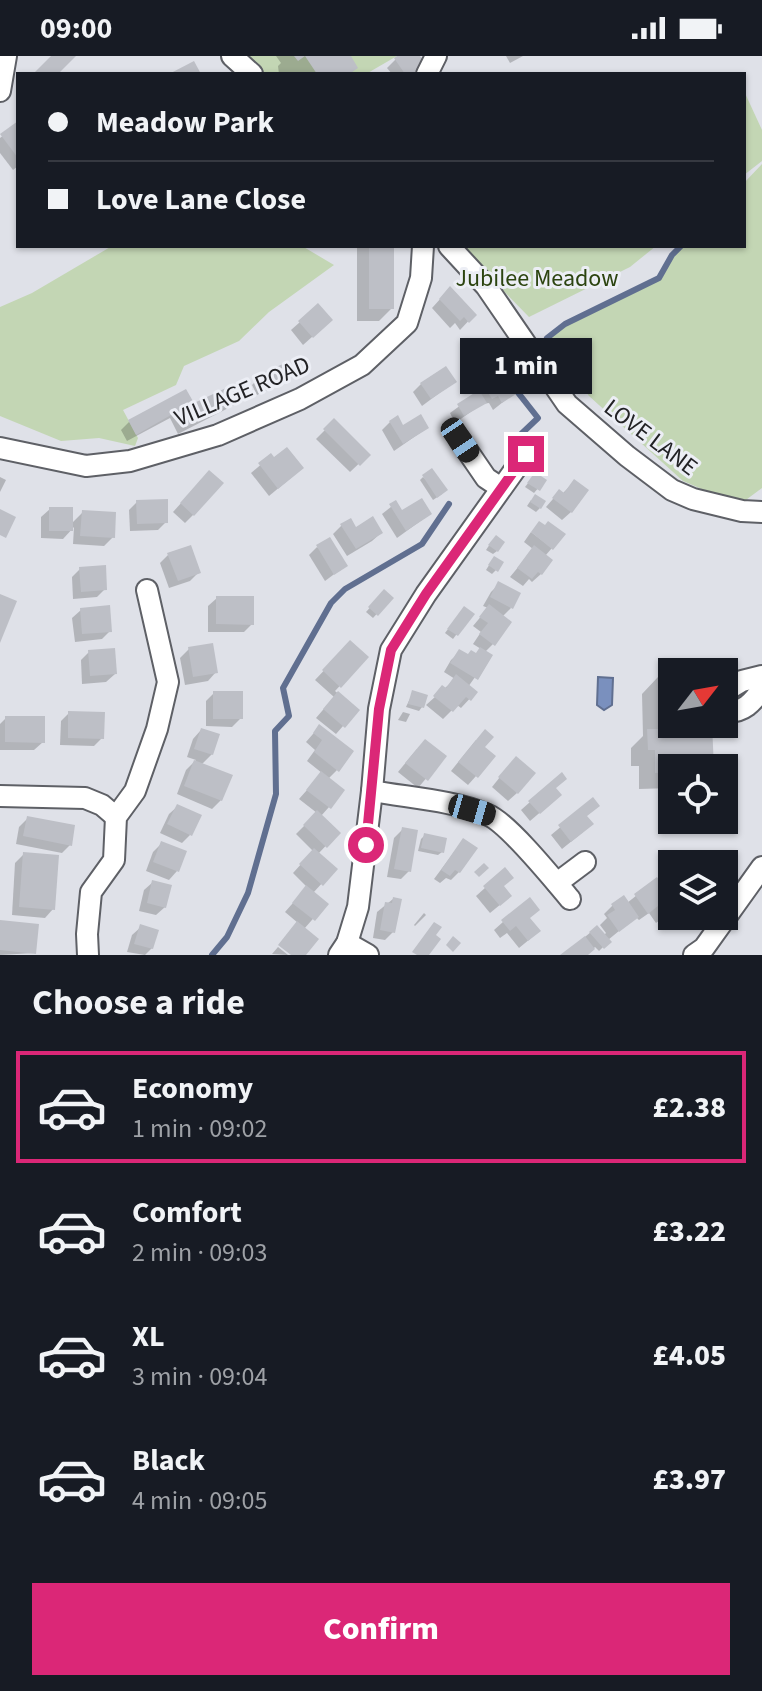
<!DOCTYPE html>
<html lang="en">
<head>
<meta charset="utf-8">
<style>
  body { margin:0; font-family:"Source Sans 3",sans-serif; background:#20242c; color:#f1f3f6; height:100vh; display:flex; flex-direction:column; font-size:30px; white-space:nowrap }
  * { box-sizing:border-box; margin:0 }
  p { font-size:26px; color:#9ea1a6 }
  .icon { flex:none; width:44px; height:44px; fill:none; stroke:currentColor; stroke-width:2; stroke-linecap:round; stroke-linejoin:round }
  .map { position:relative; height:899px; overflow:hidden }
  .sheet { display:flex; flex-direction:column; background:#171b24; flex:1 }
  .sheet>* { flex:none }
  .guide { position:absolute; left:16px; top:16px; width:730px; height:176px; border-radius:0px; box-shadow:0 2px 6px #0004; display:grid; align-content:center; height:176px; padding:0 32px; background:#171b24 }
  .needle { width:52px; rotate:59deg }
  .tools { position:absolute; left:658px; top:602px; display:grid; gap:16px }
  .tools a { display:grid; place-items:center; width:80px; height:80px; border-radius:0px; background:#171b24; box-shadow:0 2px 6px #0004; font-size:40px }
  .end { position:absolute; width:36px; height:36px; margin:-18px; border:10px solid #db2777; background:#fff; box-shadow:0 0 0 4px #fff }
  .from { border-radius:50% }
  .bubble { position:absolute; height:56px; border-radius:0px; background:#171b24; box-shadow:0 2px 6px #0004; font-size:26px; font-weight:800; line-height:56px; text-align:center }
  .car { position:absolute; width:24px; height:48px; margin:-24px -12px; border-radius:10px; box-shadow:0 0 6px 2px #0007; background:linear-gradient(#222 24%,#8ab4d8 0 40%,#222 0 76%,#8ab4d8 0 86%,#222 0) }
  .guide b { display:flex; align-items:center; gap:28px; height:76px; font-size:30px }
  .guide b+b { border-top:2px solid #363941 }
  .guide i { width:20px; height:20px; background:#f1f3f6 }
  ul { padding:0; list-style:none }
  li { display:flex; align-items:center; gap:24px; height:112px; margin:0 16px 12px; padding:0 16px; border:4px solid transparent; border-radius:0px }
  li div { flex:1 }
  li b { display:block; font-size:30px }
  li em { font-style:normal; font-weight:800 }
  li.on { border-color:#db2777 }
  li>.icon { width:72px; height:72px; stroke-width:1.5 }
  h2 { padding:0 32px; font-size:36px; line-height:96px }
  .action { display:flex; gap:16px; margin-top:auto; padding:16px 32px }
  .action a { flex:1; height:92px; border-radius:0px; background:#db2777; color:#fff; font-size:32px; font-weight:800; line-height:92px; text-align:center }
  .status { display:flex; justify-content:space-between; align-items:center; height:56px; padding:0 40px; background:#171b24; direction:ltr }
  .status svg { height:22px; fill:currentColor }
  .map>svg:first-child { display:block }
  .green { fill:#c3d6b4 }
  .water { fill:#7a90be; stroke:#606f90; stroke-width:2 }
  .shadow { fill:#0003 }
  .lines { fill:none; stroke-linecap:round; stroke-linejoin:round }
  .stream { stroke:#606f90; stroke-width:6 }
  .building { fill:#bdbfc6 }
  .minor-casing { stroke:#5e6066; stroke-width:24 }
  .minor { stroke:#fff; stroke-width:20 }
  .route { stroke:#db2777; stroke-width:10 }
  .labels { text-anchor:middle; stroke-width:6; stroke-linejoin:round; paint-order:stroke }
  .park-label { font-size:24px; fill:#2c4410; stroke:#eceef5 }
  .street-label { font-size:24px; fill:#222225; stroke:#eceef5 }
</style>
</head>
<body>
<div class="status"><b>09:00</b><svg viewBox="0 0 49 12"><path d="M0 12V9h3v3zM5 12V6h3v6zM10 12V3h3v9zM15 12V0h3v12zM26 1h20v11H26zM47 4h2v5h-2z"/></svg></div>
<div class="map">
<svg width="762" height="899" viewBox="0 0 762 899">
  <rect width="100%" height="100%" fill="#dfe1e8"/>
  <g class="green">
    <polygon points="241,0 397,0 366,18 259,18"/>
    <polygon points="744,35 762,74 762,105 744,119"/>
    <polygon points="762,108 762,432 739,449 683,425 589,340 547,282 565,268 659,222 672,199 681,190 744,190 744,127"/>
    <polygon points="112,190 302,190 334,209 269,256 239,285 184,310 176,329 123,354 138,382 135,390 99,382 61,385 0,360 0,251 32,237"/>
    <polygon points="460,190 656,190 630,211 529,261"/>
  </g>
  <polygon class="water" points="598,621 613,622 612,649 604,654 597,649"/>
  <g class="shadow">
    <polygon points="276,0 349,0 356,12 349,18 290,18 288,16 279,18 278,10 281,7"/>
    <polygon points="418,0 423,8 412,18 392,18 387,12 396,3"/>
    <polygon points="506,0 523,0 510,7"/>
    <polygon points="18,68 18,110 13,114 0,97 0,82"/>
    <polygon points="357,190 392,190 392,252 379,265 357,265"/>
    <polygon points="442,241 474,259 460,274 455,267 450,272 432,252"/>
    <polygon points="300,266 322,272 303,289 291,274"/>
    <polygon points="291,318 283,326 257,339 252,329 260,321"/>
    <polygon points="454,326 422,350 413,336 421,328"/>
    <polygon points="483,328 513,338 493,354 489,347 482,348 455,367 450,357 476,338"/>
    <polygon points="248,338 240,346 178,378 170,362 127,385 121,374 129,366"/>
    <polygon points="334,365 368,399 350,416 316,383"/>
    <polygon points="390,366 403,371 427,372 394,395 382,374"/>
    <polygon points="271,400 293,420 269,440 251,417"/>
    <polygon points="0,421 6,424 0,436"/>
    <polygon points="423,421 442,438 433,444 420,424"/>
    <polygon points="532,422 545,424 534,437 525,431"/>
    <polygon points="201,425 193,459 185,467 173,456"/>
    <polygon points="574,426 571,456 562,464 546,451 559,436 562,438"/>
    <polygon points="531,444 540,452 536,456 527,450"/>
    <polygon points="137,446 166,466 158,474 130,475 129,454"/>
    <polygon points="396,447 402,456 430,458 397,482 382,458"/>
    <polygon points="50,453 71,468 83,456 113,481 104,490 73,488 74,471 63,483 41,482 41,461"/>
    <polygon points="342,469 355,474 381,477 372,485 347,500 333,478"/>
    <polygon points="531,476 552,492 545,500 541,518 532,526 529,523 523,530 510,521 533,493 524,486"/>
    <polygon points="492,485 497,495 493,498 486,494"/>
    <polygon points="317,491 345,510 325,525 309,499"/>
    <polygon points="168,499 198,517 190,525 169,532 160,507"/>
    <polygon points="491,506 496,514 492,518 486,514"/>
    <polygon points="80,513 105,533 97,541 73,543 72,521"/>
    <polygon points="499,528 511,552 502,561 493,588 485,596 490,600 468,631 475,637 461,652 457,649 443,663 426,649 455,623 444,616 451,604 460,596 467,600 475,599 481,593 473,588 481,576 473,570 488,552 483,550 491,536"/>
    <polygon points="384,536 391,542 373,562 366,556"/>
    <polygon points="217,542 252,568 244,576 208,576 208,550"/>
    <polygon points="81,554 110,575 102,583 75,586 72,562"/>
    <polygon points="461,556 472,558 453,583 445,577"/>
    <polygon points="350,587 366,602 335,635 357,654 336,678 316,662 334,641 315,624"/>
    <polygon points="189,593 216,616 208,625 185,629 180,602"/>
    <polygon points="89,596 115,618 106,626 82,628 81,604"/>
    <polygon points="658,621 672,621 672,668 701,668 712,712 672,712 672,732 639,733 639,710 631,710 631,692 643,680 642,638"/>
    <polygon points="413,636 422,651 419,655 406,651"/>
    <polygon points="214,637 241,662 232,671 206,670 206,645"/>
    <polygon points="403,656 410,658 406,666 398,664"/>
    <polygon points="69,657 102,682 94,690 60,689 61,665"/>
    <polygon points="6,662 43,686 34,694 0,694 0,668"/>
    <polygon points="319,671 337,714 328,723 329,751 321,760 338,777 318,798 335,813 313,837 326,848 304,873 304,899 294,899 298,867 285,856 307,831 293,817 313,795 296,778 317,757 299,743 322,717 307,705 315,694 306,686"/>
    <polygon points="201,674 212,698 201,709 221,744 212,753 177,738 186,714 196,704 187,701 193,683"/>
    <polygon points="476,684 493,701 468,729 451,715"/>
    <polygon points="417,693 444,701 418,732 398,716"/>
    <polygon points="508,711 517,737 508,745 492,731"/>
    <polygon points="554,733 551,747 530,765 521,754 530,746"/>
    <polygon points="593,744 586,761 583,776 562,793 551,779"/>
    <polygon points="178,750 190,779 182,787 160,777 169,758"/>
    <polygon points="28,762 70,789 62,797 16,788 19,771"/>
    <polygon points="403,773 409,815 401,823 387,821 394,782"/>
    <polygon points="425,779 442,796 438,799 418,795 421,783"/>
    <polygon points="463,784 459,816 451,824 446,822 440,827 434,823"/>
    <polygon points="161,788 177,815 169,824 146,815 153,796"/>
    <polygon points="24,798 53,853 45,862 12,859 15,807"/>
    <polygon points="505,814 501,848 490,857 476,840"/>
    <polygon points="656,824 672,846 672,854 667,859 656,867 649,857 639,864 636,861 608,884 609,885 599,895 595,891 587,899 563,899 597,871 604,879 606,877 600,869 607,862 604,858 613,849 627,847"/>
    <polygon points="153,826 165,851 156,859 139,855 144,834"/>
    <polygon points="393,843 393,876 385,884 373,882 377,856"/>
    <polygon points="529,843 530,883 519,892 507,877 500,882 494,874"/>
    <polygon points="424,857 426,859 415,870 414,869"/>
    <polygon points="0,866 34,897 0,899"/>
    <polygon points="141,871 152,892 145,899 127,896 132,879"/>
    <polygon points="278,891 288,899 272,898"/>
  </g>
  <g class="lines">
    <g class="stream">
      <polyline points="547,282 565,268 659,222 672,199 681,190"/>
      <polyline points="501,315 538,362 518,381"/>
      <polyline points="212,899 227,881 248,837 276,738 275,675 289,660 283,632 331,547 345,533 422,488 449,448"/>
    </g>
  </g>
  <g class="building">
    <polygon points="51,0 76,0 58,18 33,18"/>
    <polygon points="294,0 351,0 358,12 349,18 317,18 305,0 298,5"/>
    <polygon points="397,0 420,0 426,8 411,18 405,18 394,2"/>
    <polygon points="194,5 201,18 169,18"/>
    <polygon points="18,65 18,102 0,78"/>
    <rect x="369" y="190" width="25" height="63"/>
    <polygon points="450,230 477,259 469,267 464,261 460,265 439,243"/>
    <polygon points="318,247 333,264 313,282 298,265"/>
    <polygon points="287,306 293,318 265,332 259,319"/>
    <polygon points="446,310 457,326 431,343 420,327"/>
    <polygon points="501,315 516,338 502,347 498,340 492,343 482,327"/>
    <polygon points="243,324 250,338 186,371 178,355 136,379 128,364 186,333 194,347"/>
    <polygon points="479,334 487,347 464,360 457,348"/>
    <polygon points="421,358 429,372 403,388 389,365 398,359 403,369"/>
    <polygon points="334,362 371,399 360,410 323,373"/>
    <polygon points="287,391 304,412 278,433 258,407 271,397 274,401"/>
    <polygon points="432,412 448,434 437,442 422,419"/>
    <polygon points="209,414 224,427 194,460 180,447"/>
    <polygon points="535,416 547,424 540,435 527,427"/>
    <polygon points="574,423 589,434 572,457 552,442 559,433 564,437"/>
    <polygon points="535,438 546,445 541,453 530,446"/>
    <polygon points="422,442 432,458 406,475 389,448 396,444 402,454"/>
    <polygon points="168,443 168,467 137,468 136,444"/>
    <rect x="49" y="451" width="24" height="24"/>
    <polygon points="0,453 16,461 6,482 0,479"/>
    <polygon points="82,454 116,456 115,482 80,480"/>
    <polygon points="373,460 383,477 356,493 340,468 351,462 356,471"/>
    <polygon points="539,465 545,469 548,465 566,478 553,494 531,476"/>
    <polygon points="496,479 505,486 498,496 488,489"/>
    <polygon points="330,481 348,510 334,519 316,489"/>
    <polygon points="191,489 201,517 178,525 167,497"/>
    <polygon points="534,489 553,504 542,519 538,516 532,523 517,512"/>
    <polygon points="494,500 504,506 498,516 488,509"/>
    <polygon points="106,509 107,534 81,536 79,511"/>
    <polygon points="498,525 521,537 513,553 490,541"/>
    <polygon points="384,533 394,542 378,560 368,551"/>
    <polygon points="0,538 17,545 0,587"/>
    <polygon points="216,540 254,540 254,569 216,568"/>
    <polygon points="489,548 512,566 495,590 479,578 488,567 479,561"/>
    <polygon points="110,549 112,576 82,578 80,552"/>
    <polygon points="464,550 475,558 458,580 447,573"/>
    <polygon points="350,584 369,601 341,632 322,614"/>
    <polygon points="213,587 218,617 193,621 188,591"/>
    <polygon points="480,591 493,599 478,624 450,607 459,593 468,598 471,594 476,597"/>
    <polygon points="115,592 117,618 90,620 88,594"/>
    <polygon points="456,618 478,636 471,645 466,641 453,656 433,640 442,629 446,632"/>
    <polygon points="658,619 672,619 672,668 712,668 714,712 672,712 672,716 655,717 655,694 648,694 647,673 659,673"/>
    <polygon points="412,634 428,639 424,652 408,648"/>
    <rect x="213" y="635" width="30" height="28"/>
    <polygon points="338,635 360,654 345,672 323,653"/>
    <polygon points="68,655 105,656 104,683 68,682"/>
    <polygon points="5,660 45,660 45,687 5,686"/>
    <polygon points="319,668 354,695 339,716 314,696 322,684 313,677"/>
    <polygon points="201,672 220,678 213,699 194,693"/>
    <polygon points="485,673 494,681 485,691 496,700 478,722 458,706"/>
    <polygon points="425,683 447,700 428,725 405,707"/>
    <polygon points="516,700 536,717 518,738 498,721"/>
    <polygon points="194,704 233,719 222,745 184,730"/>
    <polygon points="321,715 345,734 331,753 306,734"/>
    <polygon points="562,716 567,723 556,732 562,739 540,758 528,745"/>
    <polygon points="593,741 600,750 587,760 594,768 571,786 558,769"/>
    <polygon points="177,748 202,759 192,780 167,768"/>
    <polygon points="317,754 341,777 327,792 303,769"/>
    <polygon points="27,760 75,769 72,790 23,780"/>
    <polygon points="402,771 418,774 411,816 394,813"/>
    <polygon points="424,777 447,782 444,797 421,792"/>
    <polygon points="463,782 478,792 460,817 455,814 450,820 441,814"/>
    <polygon points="161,785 187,795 179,816 153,806"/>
    <polygon points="314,792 338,813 323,830 299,808"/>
    <polygon points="23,796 59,799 55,854 19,851"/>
    <polygon points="484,807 489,812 479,821 474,816"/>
    <polygon points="505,811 514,822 504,830 512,840 500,850 483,830"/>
    <polygon points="657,821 672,843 672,855 665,860 658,850 648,858 634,838"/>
    <polygon points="152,824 172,829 166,852 147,847"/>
    <polygon points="306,829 329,848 315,865 292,847"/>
    <polygon points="624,839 639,861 619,876 607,859 615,854 611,848"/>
    <polygon points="393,841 402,843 395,877 380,874 385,846 392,847"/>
    <polygon points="530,841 540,854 530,862 541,875 528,885 516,870 510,875 501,864"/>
    <polygon points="0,864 39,868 36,898 0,894"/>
    <polygon points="297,865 319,883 306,899 291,899 278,889"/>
    <polygon points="434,866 442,871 436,879 441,883 429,899 417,899 412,896"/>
    <polygon points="140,868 159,874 153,893 134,888"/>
    <polygon points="597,869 612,886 604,893 589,876"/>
    <polygon points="453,880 461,887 453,896 446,889"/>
    <polygon points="585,880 595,893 588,899 560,899"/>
  </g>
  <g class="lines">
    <defs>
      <g id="minor">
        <polyline points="232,0 252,18"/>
        <polyline points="427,18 436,0"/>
        <polyline points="0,35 6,0"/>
        <polyline points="449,190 486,230 567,348 627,400 672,434 693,443 742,455 762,456"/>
        <polyline points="460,384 486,422 501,432"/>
        <polyline points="0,392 86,410 130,405 218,379 300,343 362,309 407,267 421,222 423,190"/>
        <polyline points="724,636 742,625 762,620"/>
        <path d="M724,653l3,3c17,0 25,-9 35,-23"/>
        <path d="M372,735c38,7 80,9 116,24 20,8 66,65 82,84"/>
        <polyline points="0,740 85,742 102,749 116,761"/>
        <polyline points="557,827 585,806"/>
        <polyline points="347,887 368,899"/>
        <polyline points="88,899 87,878 91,836 114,804 116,761 135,735 157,673 168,626 147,534"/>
        <polyline points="339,899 347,887 358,851 372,735 379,653 391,594 426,538 526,398"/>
        <polyline points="694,899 704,892 762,811"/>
      </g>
    </defs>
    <use href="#minor" class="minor-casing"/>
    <use href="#minor" class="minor"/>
  </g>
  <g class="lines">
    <polyline class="route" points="366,789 379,653 391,594 426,538 526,398"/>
  </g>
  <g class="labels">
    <g class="park-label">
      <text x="537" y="230">Jubilee Meadow</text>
    </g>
    <g class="street-label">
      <text transform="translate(242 335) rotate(-23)" y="8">VILLAGE ROAD</text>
      <text transform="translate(651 381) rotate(37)" y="8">LOVE LANE</text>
    </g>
  </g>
</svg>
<div class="tools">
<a><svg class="needle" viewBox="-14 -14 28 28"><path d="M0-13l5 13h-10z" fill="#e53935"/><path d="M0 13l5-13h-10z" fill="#9ea1a6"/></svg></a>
<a><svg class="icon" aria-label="locate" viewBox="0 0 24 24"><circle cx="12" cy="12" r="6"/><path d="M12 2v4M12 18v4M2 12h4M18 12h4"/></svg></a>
<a><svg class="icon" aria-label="layers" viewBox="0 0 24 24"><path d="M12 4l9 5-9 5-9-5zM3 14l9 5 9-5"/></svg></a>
</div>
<i class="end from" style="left:366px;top:789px"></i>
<i class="end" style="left:526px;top:398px"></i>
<div class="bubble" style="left:460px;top:282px;width:132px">1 min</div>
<i class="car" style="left:460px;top:384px;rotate:146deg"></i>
<i class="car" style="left:472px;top:754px;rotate:106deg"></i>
<div class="guide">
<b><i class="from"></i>Meadow Park</b>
<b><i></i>Love Lane Close</b>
</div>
</div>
<section class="sheet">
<h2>Choose a ride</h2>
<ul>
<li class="on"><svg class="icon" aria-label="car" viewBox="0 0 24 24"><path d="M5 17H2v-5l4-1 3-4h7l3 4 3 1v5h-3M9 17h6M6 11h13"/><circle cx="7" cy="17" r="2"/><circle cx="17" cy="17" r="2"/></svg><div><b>Economy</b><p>1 min · 09:02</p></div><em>£2.38</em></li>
<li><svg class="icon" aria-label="car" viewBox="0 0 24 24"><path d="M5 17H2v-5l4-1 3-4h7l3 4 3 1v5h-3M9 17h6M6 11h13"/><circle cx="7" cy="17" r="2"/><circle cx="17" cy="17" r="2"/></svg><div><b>Comfort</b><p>2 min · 09:03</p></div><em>£3.22</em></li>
<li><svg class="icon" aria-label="car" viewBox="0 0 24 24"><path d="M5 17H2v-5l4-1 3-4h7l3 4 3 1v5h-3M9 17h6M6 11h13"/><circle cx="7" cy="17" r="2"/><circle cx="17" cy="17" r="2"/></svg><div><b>XL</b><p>3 min · 09:04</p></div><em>£4.05</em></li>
<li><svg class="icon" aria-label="car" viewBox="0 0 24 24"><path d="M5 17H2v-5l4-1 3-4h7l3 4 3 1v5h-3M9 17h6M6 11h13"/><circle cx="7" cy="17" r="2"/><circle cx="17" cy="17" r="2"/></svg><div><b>Black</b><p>4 min · 09:05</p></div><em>£3.97</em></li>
</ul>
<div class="action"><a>Confirm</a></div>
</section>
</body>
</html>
